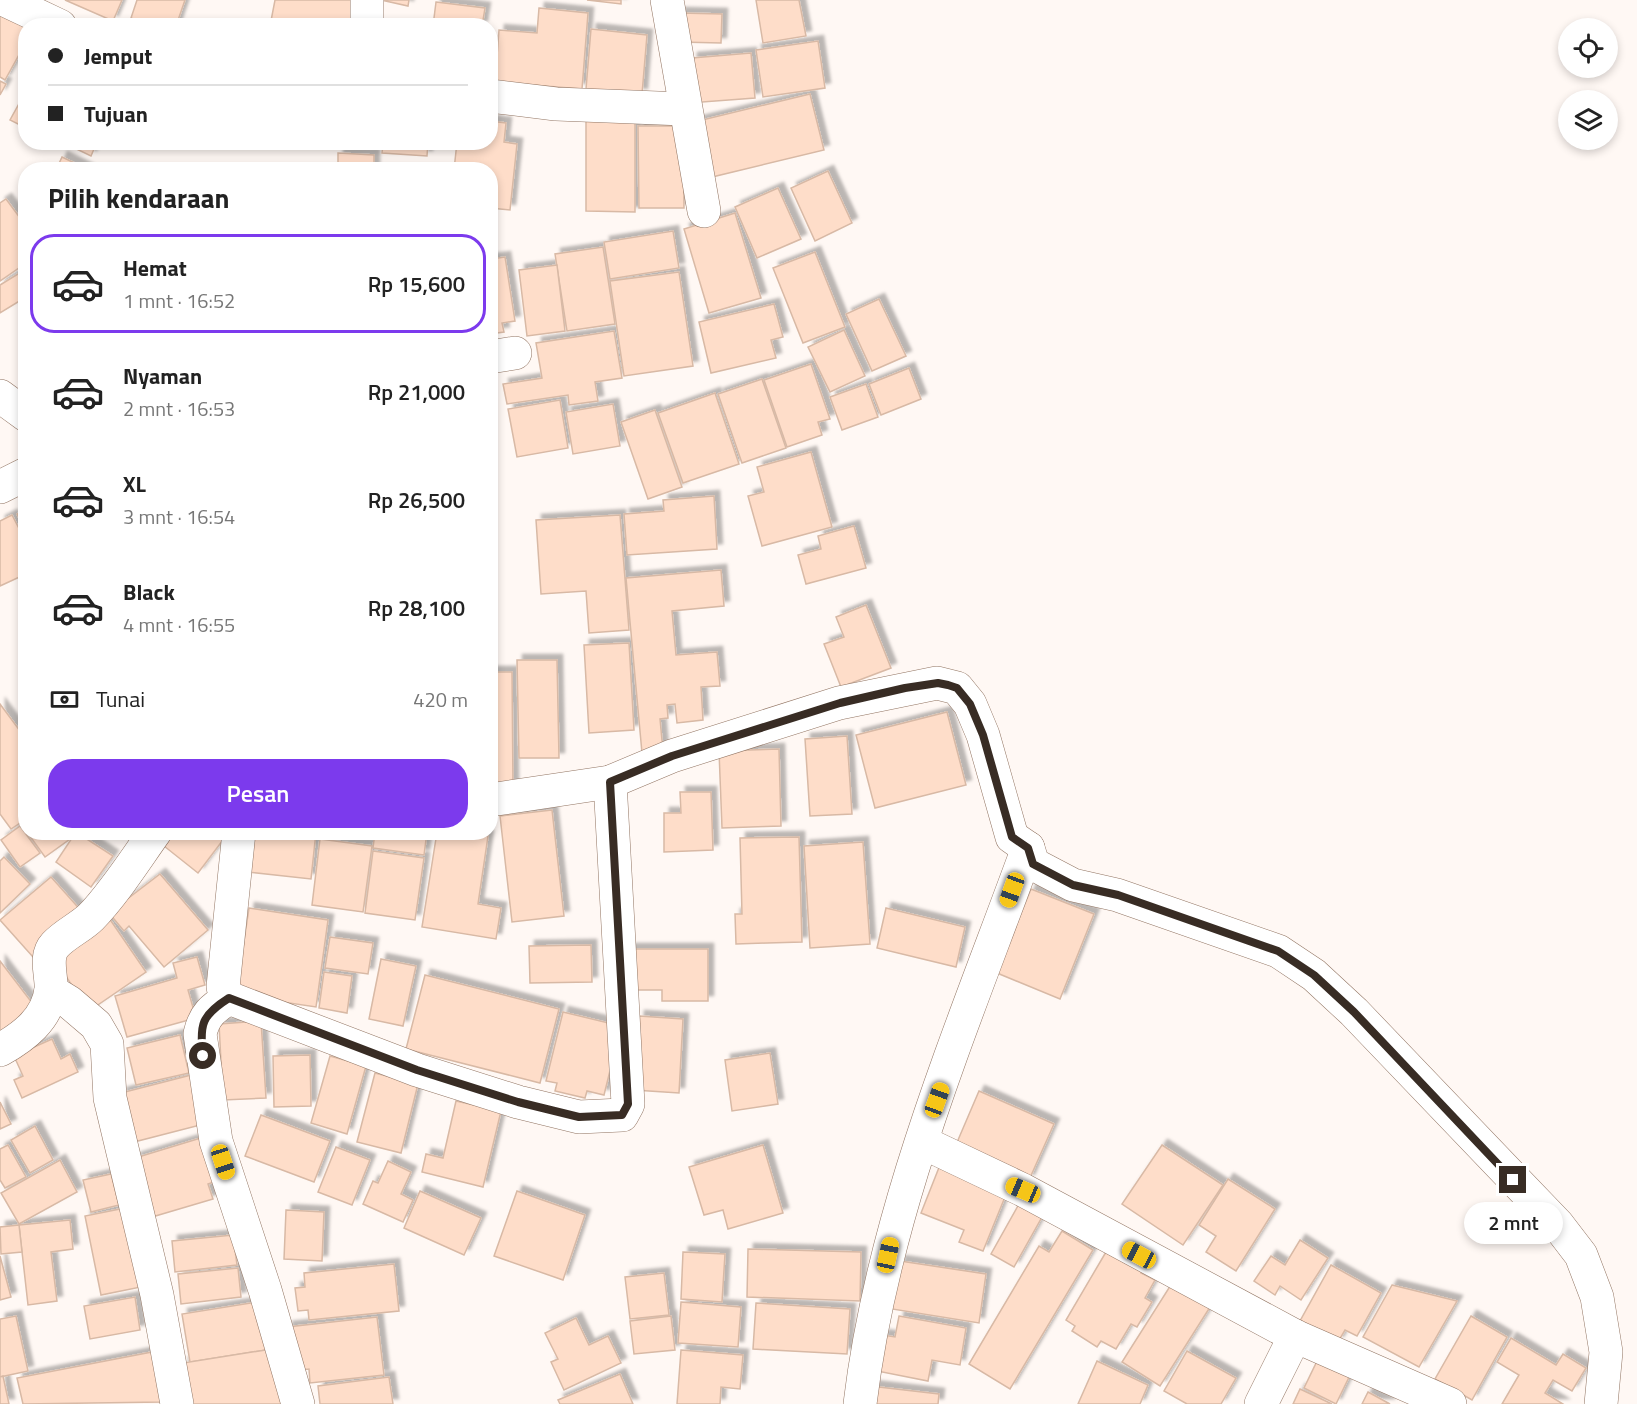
<!DOCTYPE html>
<html lang="id">
<head>
<meta charset="utf-8">
<style>
  body { margin:0; font-family:"Titillium Web",sans-serif; background:#f6f6f6; color:#222; height:100vh; display:flex; flex-direction:column; font-size:22px; white-space:nowrap }
  * { box-sizing:border-box; margin:0 }
  p { font-size:20px; color:#767676 }
  .icon { flex:none; width:33px; height:33px; fill:none; stroke:currentColor; stroke-width:2; stroke-linecap:round; stroke-linejoin:round }
  .map { position:relative; flex:1; overflow:hidden }
  .drawer { position:absolute; left:18px; top:162px; width:480px; height:678px; display:flex; flex-direction:column; background:#fff; border-radius:24px; box-shadow:0 3px 9px #0003 }
  .drawer>* { flex:none }
  .hud { position:absolute; left:18px; top:18px; width:480px; height:132px; border-radius:24px; box-shadow:0 3px 9px #0003; display:grid; align-content:center; height:132px; padding:0 30px; background:#fff }
  .buttons { position:absolute; left:1558px; top:18px; display:grid; gap:12px }
  .buttons a { display:grid; place-items:center; width:60px; height:60px; border-radius:50%; background:#fff; box-shadow:0 3px 9px #0003; font-size:30px }
  .end { position:absolute; width:27px; height:27px; margin:-14px; border:8px solid #382c24; background:#fff; box-shadow:0 0 0 3px #fff }
  .from { border-radius:50% }
  .bubble { position:absolute; height:42px; border-radius:21px; background:#fff; box-shadow:0 3px 9px #0003; font-size:20px; font-weight:600; line-height:42px; text-align:center }
  .car { position:absolute; width:18px; height:36px; margin:-18px -9px; border-radius:8px; box-shadow:0 0 4px 2px #0007; background:linear-gradient(#f5c518 24%,#345 0 40%,#f5c518 0 76%,#345 0 86%,#f5c518 0) }
  .hud b { display:flex; align-items:center; gap:21px; height:57px; font-size:22px }
  .hud b+b { border-top:2px solid #e0e0e0 }
  .hud i { width:15px; height:15px; background:#222 }
  ul { padding:0; list-style:none }
  li { display:flex; align-items:center; gap:18px; height:99px; margin:0 12px 9px; padding:0 18px; border:3px solid transparent; border-radius:24px }
  li div { flex:1 }
  li b { display:block; font-size:22px }
  li em { font-style:normal; font-weight:600 }
  li.selected { border-color:#7c3aed }
  li>.icon { width:54px; height:54px; stroke-width:1.5 }
  h2 { padding:0 30px; font-size:27px; line-height:72px }
  .pay { display:flex; align-items:center; gap:15px; height:66px; padding:0 30px; font-size:22px }
  .pay p { margin-inline-start:auto }
  .primary-button { display:flex; gap:12px; margin-top:auto; padding:12px 30px }
  .primary-button a { flex:1; height:69px; border-radius:24px; background:#7c3aed; color:#fff; font-size:24px; font-weight:600; line-height:69px; text-align:center }
  .map>svg:first-child { display:block }
  .building { fill:#feddc9; stroke:#d8b9a5; stroke-width:1.5; filter:url(#shadow) }
  .lines { fill:none; stroke-linecap:round; stroke-linejoin:round }
  .minor-casing { stroke:#927563; stroke-width:34 }
  .minor { stroke:#fff; stroke-width:33 }
  .route { stroke:#382c24; stroke-width:8 }
</style>
</head>
<body>
<div class="map">
<svg width="1637" height="1404" viewBox="0 0 1637 1404">
  <defs>
    <filter id="shadow"><feDropShadow dx="5.5" dy="-5.5" stdDeviation="1.5" flood-color="#0004"/></filter>
  </defs>
  <rect width="100%" height="100%" fill="#fff8f4"/>
  <g class="building">
    <polygon points="65,0 122,0 113,21"/>
    <polygon points="137,0 185,0 176,26 151,26 131,18"/>
    <polygon points="275,0 356,0 352,26 270,26"/>
    <polygon points="381,0 409,0 408,6"/>
    <polygon points="587,0 621,0 621,4"/>
    <polygon points="756,0 799,0 806,36 763,43"/>
    <polygon points="436,2 485,8 482,26 433,26"/>
    <polygon points="0,8 26,26 26,42 5,80 0,77"/>
    <polygon points="539,8 588,13 582,89 495,82 499,30 537,33"/>
    <polygon points="679,13 722,14 721,43 679,42"/>
    <polygon points="591,29 647,35 642,94 586,89"/>
    <polygon points="818,41 825,88 763,97 756,50"/>
    <polygon points="751,53 755,98 689,103 692,58"/>
    <polygon points="0,81 6,84 0,95"/>
    <polygon points="26,91 26,128 10,120"/>
    <polygon points="810,94 824,150 712,177 698,121"/>
    <polygon points="586,118 635,119 635,212 586,211"/>
    <polygon points="490,121 506,123 504,142 517,144 510,210 490,208 490,170 454,170 457,142 490,142"/>
    <polygon points="638,126 683,126 684,208 639,208"/>
    <polygon points="62,142 97,142 91,156"/>
    <polygon points="383,142 428,142 427,156 382,153"/>
    <polygon points="338,153 374,155 374,170 338,170"/>
    <polygon points="62,157 89,170 56,170"/>
    <polygon points="828,171 852,223 815,241 791,188"/>
    <polygon points="778,188 801,239 757,258 735,207"/>
    <polygon points="6,199 26,226 26,263 0,281 0,203"/>
    <polygon points="735,213 761,298 709,313 684,229"/>
    <polygon points="673,231 679,268 610,279 604,242"/>
    <polygon points="603,247 615,324 567,331 555,254"/>
    <polygon points="815,252 845,327 803,343 773,268"/>
    <polygon points="490,257 491,259 505,257 515,321 502,323 504,332 490,334"/>
    <polygon points="557,265 565,331 527,336 519,270"/>
    <polygon points="26,269 26,297 0,313 0,285"/>
    <polygon points="679,272 693,366 624,376 610,281"/>
    <polygon points="879,299 906,356 872,371 846,314"/>
    <polygon points="774,304 783,337 771,340 776,358 711,373 699,322"/>
    <polygon points="844,330 865,376 830,392 808,347"/>
    <polygon points="614,331 622,378 595,382 598,401 569,405 568,395 507,404 503,384 542,378 536,343"/>
    <polygon points="811,364 830,419 818,422 822,435 787,447 764,380"/>
    <polygon points="909,368 921,399 881,415 869,384"/>
    <polygon points="762,379 786,448 742,463 718,394"/>
    <polygon points="866,384 878,417 842,430 830,397"/>
    <polygon points="715,393 739,464 683,483 658,413"/>
    <polygon points="560,400 568,448 517,457 508,409"/>
    <polygon points="613,404 620,446 573,454 566,412"/>
    <polygon points="655,410 682,487 648,499 621,422"/>
    <polygon points="811,452 832,527 762,546 748,496 764,492 757,467"/>
    <polygon points="714,496 717,549 627,555 624,514 664,511 663,500"/>
    <polygon points="26,510 26,531 17,514"/>
    <polygon points="12,515 26,542 26,574 0,586 0,521"/>
    <polygon points="620,515 629,630 589,633 586,591 541,594 536,520"/>
    <polygon points="854,526 866,568 806,584 798,555 821,549 818,536"/>
    <polygon points="721,570 724,606 672,611 676,655 717,652 720,686 701,687 703,720 677,723 675,704 667,705 668,718 660,719 663,751 642,753 626,578"/>
    <polygon points="866,605 891,668 841,687 824,644 844,637 836,617"/>
    <polygon points="629,643 634,730 589,733 584,645"/>
    <polygon points="517,660 557,660 559,758 519,758"/>
    <polygon points="490,672 512,672 513,786 490,786"/>
    <polygon points="0,704 26,739 26,745 19,750 26,760 26,819 11,829 0,814"/>
    <polygon points="947,712 966,785 875,808 856,735"/>
    <polygon points="847,736 852,814 810,816 805,739"/>
    <polygon points="779,749 781,826 722,828 719,751"/>
    <polygon points="680,792 711,792 713,850 664,852 664,813 681,813"/>
    <polygon points="552,810 564,916 512,922 500,816"/>
    <polygon points="20,826 40,853 20,867 1,840"/>
    <polygon points="27,832 65,832 70,839 45,857"/>
    <polygon points="76,832 113,856 91,887 56,862"/>
    <polygon points="86,832 99,832 90,839"/>
    <polygon points="175,832 229,832 198,873 164,846"/>
    <polygon points="252,832 316,832 311,879 248,872"/>
    <polygon points="375,832 427,832 424,855 373,848"/>
    <polygon points="437,832 488,836 478,904 501,908 496,939 422,927"/>
    <polygon points="799,837 802,942 736,944 735,914 742,914 740,838"/>
    <polygon points="320,839 372,846 363,912 312,905"/>
    <polygon points="863,842 870,944 810,948 804,846"/>
    <polygon points="373,851 424,858 415,920 365,913"/>
    <polygon points="4,857 30,884 0,913 0,861"/>
    <polygon points="160,874 208,930 164,967 129,926 124,931 109,913"/>
    <polygon points="51,877 84,914 33,957 0,920"/>
    <polygon points="1031,889 1094,914 1060,999 997,973"/>
    <polygon points="249,908 328,920 316,1007 236,995"/>
    <polygon points="886,908 965,927 956,967 877,948"/>
    <polygon points="109,918 146,972 89,1011 53,957"/>
    <polygon points="330,937 373,943 368,974 325,968"/>
    <polygon points="591,945 592,982 530,983 529,946"/>
    <polygon points="628,949 708,949 708,1001 662,1001 662,990 628,990"/>
    <polygon points="197,957 205,985 188,990 196,1018 127,1037 115,996 177,978 173,963"/>
    <polygon points="381,959 416,966 403,1026 369,1019"/>
    <polygon points="0,961 36,1008 0,1036"/>
    <polygon points="324,972 352,976 347,1013 319,1008"/>
    <polygon points="425,975 559,1009 540,1083 406,1049"/>
    <polygon points="563,1012 621,1026 604,1095 587,1091 585,1098 555,1091 557,1083 546,1081"/>
    <polygon points="639,1016 683,1019 679,1093 634,1090"/>
    <polygon points="261,1021 266,1098 223,1100 219,1024"/>
    <polygon points="180,1035 189,1073 136,1085 127,1048"/>
    <polygon points="52,1039 61,1059 70,1054 78,1072 22,1098 14,1080 23,1076 14,1056"/>
    <polygon points="770,1053 778,1104 732,1111 725,1060"/>
    <polygon points="310,1055 311,1106 274,1107 273,1056"/>
    <polygon points="330,1056 366,1066 347,1134 311,1123"/>
    <polygon points="375,1073 418,1084 401,1153 357,1142"/>
    <polygon points="195,1074 208,1123 134,1142 121,1093"/>
    <polygon points="979,1091 1054,1124 1029,1180 955,1147"/>
    <polygon points="456,1101 501,1111 483,1187 422,1172 426,1154 443,1158"/>
    <polygon points="0,1102 11,1124 0,1129"/>
    <polygon points="261,1115 330,1141 314,1182 245,1156"/>
    <polygon points="35,1126 53,1160 30,1173 11,1140"/>
    <polygon points="204,1137 217,1181 208,1184 213,1199 152,1217 135,1158"/>
    <polygon points="8,1145 26,1177 5,1188 0,1180 0,1149"/>
    <polygon points="763,1145 783,1213 728,1229 723,1210 704,1215 689,1167"/>
    <polygon points="1162,1145 1223,1185 1183,1245 1122,1204"/>
    <polygon points="336,1147 370,1160 352,1205 318,1192"/>
    <polygon points="60,1160 77,1192 19,1224 1,1193"/>
    <polygon points="388,1161 411,1172 401,1194 413,1200 403,1222 363,1204 373,1181 378,1183"/>
    <polygon points="940,1165 1007,1192 983,1251 959,1242 964,1230 921,1213"/>
    <polygon points="111,1174 119,1205 91,1212 83,1180"/>
    <polygon points="1228,1179 1275,1209 1236,1271 1206,1252 1216,1236 1199,1225"/>
    <polygon points="420,1191 481,1218 464,1255 404,1228"/>
    <polygon points="517,1191 585,1215 563,1280 494,1256"/>
    <polygon points="1019,1204 1042,1217 1014,1267 991,1254"/>
    <polygon points="125,1208 141,1287 101,1295 85,1216"/>
    <polygon points="286,1210 324,1212 322,1261 284,1259"/>
    <polygon points="70,1220 73,1249 51,1252 57,1301 28,1305 19,1225"/>
    <polygon points="19,1225 22,1252 1,1254 0,1227"/>
    <polygon points="1062,1231 1093,1250 1010,1389 969,1364 1039,1246 1049,1252"/>
    <polygon points="233,1235 237,1265 175,1272 172,1241"/>
    <polygon points="1300,1240 1328,1258 1301,1300 1280,1286 1275,1295 1254,1281 1271,1256 1285,1265"/>
    <polygon points="748,1249 861,1252 860,1301 747,1297"/>
    <polygon points="683,1252 725,1254 722,1302 681,1299"/>
    <polygon points="1106,1252 1145,1266 1141,1273 1155,1280 1145,1298 1152,1302 1137,1327 1131,1324 1116,1349 1101,1341 1097,1347 1072,1331 1075,1326 1066,1320"/>
    <polygon points="0,1256 11,1297 0,1300"/>
    <polygon points="900,1261 986,1274 979,1323 892,1309"/>
    <polygon points="394,1264 399,1311 309,1320 308,1310 298,1311 295,1288 305,1287 304,1273"/>
    <polygon points="1331,1265 1381,1293 1357,1336 1345,1330 1338,1342 1300,1321"/>
    <polygon points="238,1268 241,1297 181,1304 178,1274"/>
    <polygon points="664,1273 669,1315 630,1319 625,1277"/>
    <polygon points="1174,1280 1212,1304 1160,1386 1122,1362"/>
    <polygon points="1392,1285 1457,1301 1419,1367 1363,1337"/>
    <polygon points="135,1297 140,1330 90,1339 84,1306"/>
    <polygon points="264,1301 272,1349 190,1362 182,1314"/>
    <polygon points="681,1302 741,1307 738,1347 678,1343"/>
    <polygon points="756,1303 850,1309 847,1354 753,1349"/>
    <polygon points="16,1316 28,1371 0,1377 0,1319"/>
    <polygon points="671,1316 675,1350 634,1354 630,1321"/>
    <polygon points="899,1316 966,1328 960,1365 932,1360 928,1381 877,1371 883,1335 895,1337"/>
    <polygon points="1471,1316 1507,1337 1472,1400 1435,1379"/>
    <polygon points="377,1317 384,1375 310,1383 309,1369 292,1371 287,1327"/>
    <polygon points="576,1318 589,1345 608,1336 621,1363 564,1390 551,1362 558,1359 545,1333"/>
    <polygon points="1511,1338 1556,1365 1563,1354 1586,1368 1572,1391 1553,1380 1545,1393 1563,1404 1502,1404 1519,1375 1497,1362"/>
    <polygon points="272,1349 281,1404 190,1404 183,1363"/>
    <polygon points="681,1350 743,1355 740,1389 721,1387 720,1404 677,1404"/>
    <polygon points="1187,1351 1236,1378 1221,1404 1187,1404 1164,1391"/>
    <polygon points="152,1352 162,1402 23,1404 17,1378"/>
    <polygon points="1320,1355 1352,1371 1336,1404 1304,1388"/>
    <polygon points="1097,1361 1148,1385 1140,1404 1078,1404"/>
    <polygon points="620,1374 633,1404 560,1404 558,1400"/>
    <polygon points="3,1376 9,1404 0,1404 0,1377"/>
    <polygon points="389,1377 393,1404 320,1404 318,1386"/>
    <polygon points="870,1386 939,1394 938,1404 868,1404"/>
    <polygon points="1300,1389 1332,1404 1293,1404"/>
    <polygon points="1368,1392 1390,1404 1362,1404"/>
  </g>
  <g class="lines">
    <defs>
      <g id="minor">
        <polyline points="5,0 60,26"/>
        <polyline points="667,0 704,211"/>
        <polyline points="367,26 367,0"/>
        <polyline points="490,96 556,104 684,109"/>
        <polyline points="490,357 515,353"/>
        <polyline points="0,396 26,415"/>
        <polyline points="0,487 26,474"/>
        <polyline points="490,800 610,782 672,756 839,703 937,683 957,688 970,704 983,735 1012,837 1028,848 1033,864 1073,885 1117,895 1278,951 1314,975 1354,1012 1558,1225 1581,1255 1597,1297 1606,1352 1601,1404"/>
        <polyline points="239,832 223,987 229,998 417,1070 518,1102 579,1117 622,1115 628,1104 610,782"/>
        <polyline points="51,991 69,1002 96,1025 107,1044 110,1098 157,1295 177,1404"/>
        <path d="M229,998c-16,10 -25,17 -29,36l16,107 49,149 33,114"/>
        <path d="M0,1050c23,-13 48,-31 51,-61 1,-14 -7,-32 4,-44 10,-11 26,-18 36,-28 24,-25 44,-57 64,-85"/>
        <polyline points="922,1142 1023,1190 1295,1336 1450,1404"/>
        <path d="M860,1404c23,-193 102,-375 168,-556"/>
        <polyline points="1261,1404 1295,1336"/>
      </g>
    </defs>
    <use href="#minor" class="minor-casing"/>
    <use href="#minor" class="minor"/>
  </g>
  <g class="lines">
    <path class="route" d="M203,1056c-4,-32 -1,-41 26,-58l188,72 101,32 61,15 43,-2 6,-11 -18,-322 62,-26 168,-53 65,-15 33,-5 10,2 9,3 13,16 13,31 29,102 16,11 5,16 40,21 45,10 160,56 36,24 40,37 159,168"/>
  </g>
</svg>
<div class="buttons">
<a><svg class="icon" aria-label="locate" viewBox="0 0 24 24"><circle cx="12" cy="12" r="6"/><path d="M12 2v4M12 18v4M2 12h4M18 12h4"/></svg></a>
<a><svg class="icon" aria-label="layers" viewBox="0 0 24 24"><path d="M12 4l9 5-9 5-9-5zM3 14l9 5 9-5"/></svg></a>
</div>
<i class="end from" style="left:203px;top:1056px"></i>
<i class="end" style="left:1513px;top:1180px"></i>
<div class="bubble" style="left:1464px;top:1202px;width:99px">2 mnt</div>
<i class="car" style="left:1012px;top:890px;rotate:200deg"></i>
<i class="car" style="left:937px;top:1100px;rotate:20deg"></i>
<i class="car" style="left:223px;top:1162px;rotate:162deg"></i>
<i class="car" style="left:1023px;top:1190px;rotate:293deg"></i>
<i class="car" style="left:888px;top:1255px;rotate:12deg"></i>
<i class="car" style="left:1139px;top:1255px;rotate:298deg"></i>
<div class="hud">
<b><i class="from"></i>Jemput</b>
<b><i></i>Tujuan</b>
</div>
<section class="drawer">
<h2>Pilih kendaraan</h2>
<ul>
<li class="selected"><svg class="icon" aria-label="car" viewBox="0 0 24 24"><path d="M5 17H2v-5l4-1 3-4h7l3 4 3 1v5h-3M9 17h6M6 11h13"/><circle cx="7" cy="17" r="2"/><circle cx="17" cy="17" r="2"/></svg><div><b>Hemat</b><p>1 mnt · 16:52</p></div><em>Rp 15,600</em></li>
<li><svg class="icon" aria-label="car" viewBox="0 0 24 24"><path d="M5 17H2v-5l4-1 3-4h7l3 4 3 1v5h-3M9 17h6M6 11h13"/><circle cx="7" cy="17" r="2"/><circle cx="17" cy="17" r="2"/></svg><div><b>Nyaman</b><p>2 mnt · 16:53</p></div><em>Rp 21,000</em></li>
<li><svg class="icon" aria-label="car" viewBox="0 0 24 24"><path d="M5 17H2v-5l4-1 3-4h7l3 4 3 1v5h-3M9 17h6M6 11h13"/><circle cx="7" cy="17" r="2"/><circle cx="17" cy="17" r="2"/></svg><div><b>XL</b><p>3 mnt · 16:54</p></div><em>Rp 26,500</em></li>
<li><svg class="icon" aria-label="car" viewBox="0 0 24 24"><path d="M5 17H2v-5l4-1 3-4h7l3 4 3 1v5h-3M9 17h6M6 11h13"/><circle cx="7" cy="17" r="2"/><circle cx="17" cy="17" r="2"/></svg><div><b>Black</b><p>4 mnt · 16:55</p></div><em>Rp 28,100</em></li>
</ul>
<div class="pay"><svg class="icon" aria-label="cash" viewBox="0 0 24 24"><path d="M3 7h18v10H3z"/><circle cx="12" cy="12" r="2"/></svg>Tunai<p>420 m</p></div>
<div class="primary-button"><a>Pesan</a></div>
</section>
</div>
</body>
</html>
